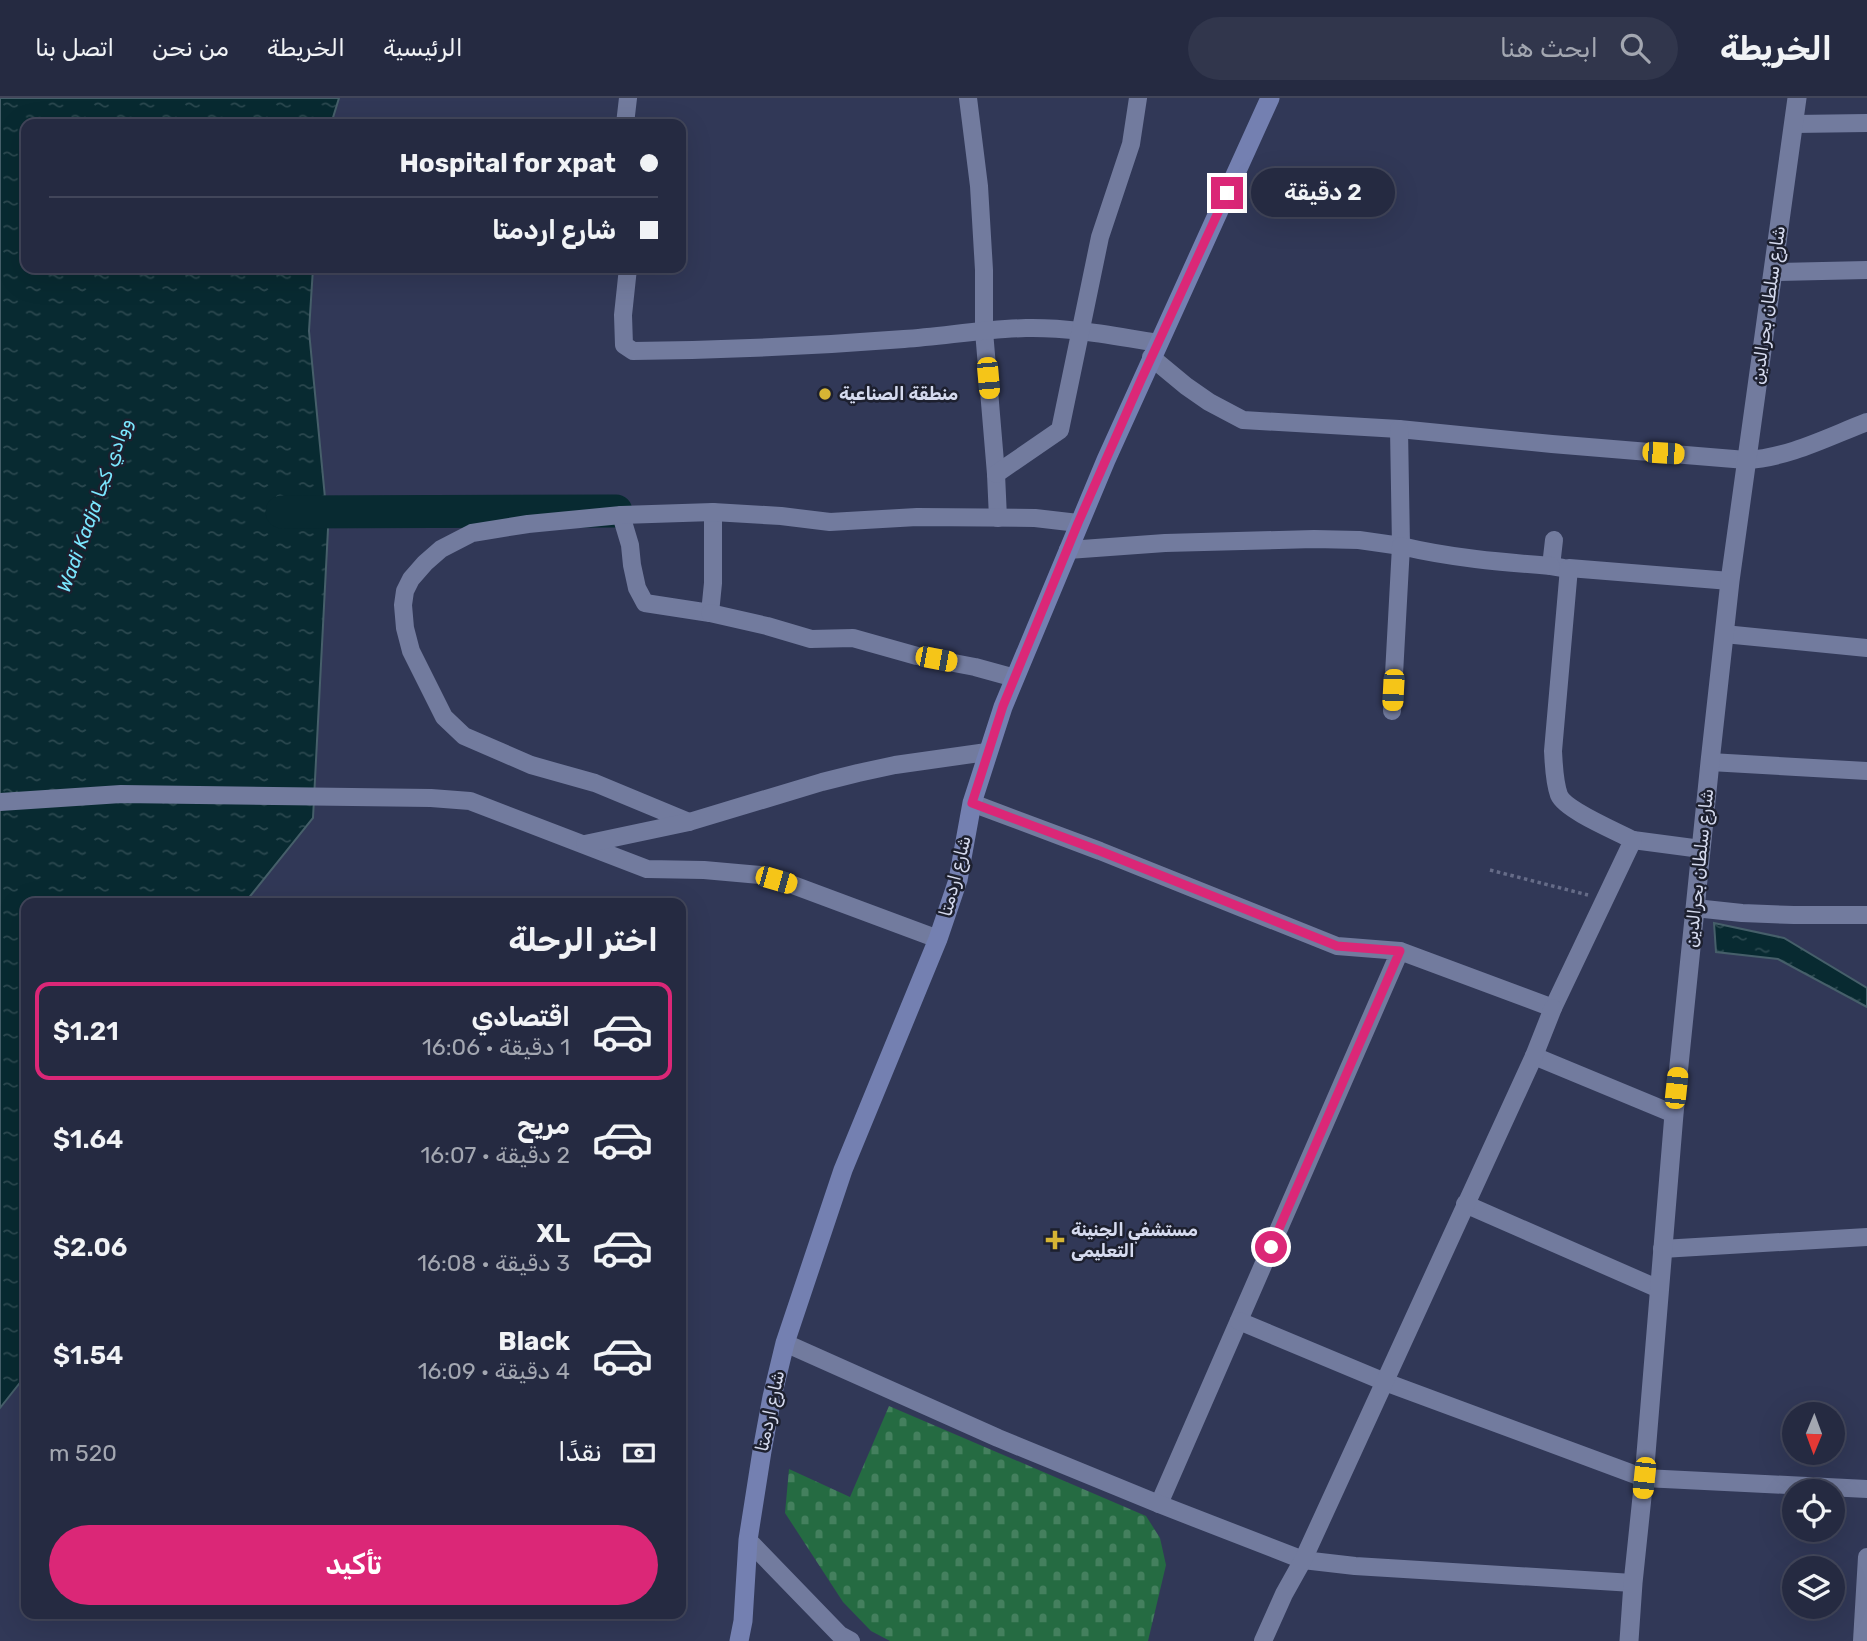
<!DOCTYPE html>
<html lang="ar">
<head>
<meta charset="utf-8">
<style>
  body { margin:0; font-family:Rubik,"Noto Naskh Arabic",sans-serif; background:#31364c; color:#f1f3f6; direction:rtl; height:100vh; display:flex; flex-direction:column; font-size:26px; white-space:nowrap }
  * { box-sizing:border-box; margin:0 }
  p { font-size:23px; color:#a3a7b1 }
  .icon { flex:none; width:38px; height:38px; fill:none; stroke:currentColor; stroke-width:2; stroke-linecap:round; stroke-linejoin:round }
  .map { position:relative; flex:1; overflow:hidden; direction:ltr }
  .details { position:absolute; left:21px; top:800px; width:665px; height:721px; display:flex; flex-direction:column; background:#252a41; border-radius:14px; box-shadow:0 7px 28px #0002,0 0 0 2px #42465a; direction:rtl }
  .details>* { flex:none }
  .hud { position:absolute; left:21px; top:21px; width:665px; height:154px; border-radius:14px; box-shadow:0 7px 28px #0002,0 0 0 2px #42465a; direction:rtl; display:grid; align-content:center; height:154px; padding:0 28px; background:#252a41 }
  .needle { width:46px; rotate:181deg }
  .fabs { position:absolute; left:1782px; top:1304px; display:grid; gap:14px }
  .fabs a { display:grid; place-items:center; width:63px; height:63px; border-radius:50%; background:#252a41; box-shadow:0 7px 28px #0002,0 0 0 2px #42465a; font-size:35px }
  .end { position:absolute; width:32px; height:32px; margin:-16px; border:9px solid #db2777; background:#fff; box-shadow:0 0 0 4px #fff }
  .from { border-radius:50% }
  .bubble { position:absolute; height:49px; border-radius:24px; background:#252a41; box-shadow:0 7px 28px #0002,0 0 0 2px #42465a; font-size:23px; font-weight:600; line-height:49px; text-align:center; direction:rtl }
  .car { position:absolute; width:21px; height:42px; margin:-21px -10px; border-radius:9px; box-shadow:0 0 5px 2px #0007; background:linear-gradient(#f5c518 24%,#345 0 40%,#f5c518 0 76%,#345 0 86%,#f5c518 0) }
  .hud b { display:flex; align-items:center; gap:24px; height:66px; font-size:26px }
  .hud b+b { border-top:2px solid #42465a }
  .hud i { width:18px; height:18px; background:#f1f3f6 }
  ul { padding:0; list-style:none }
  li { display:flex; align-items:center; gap:21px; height:98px; margin:0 14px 10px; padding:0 14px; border:4px solid transparent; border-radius:14px }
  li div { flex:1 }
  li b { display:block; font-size:26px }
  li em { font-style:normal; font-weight:600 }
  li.on { border-color:#db2777 }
  li>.icon { width:63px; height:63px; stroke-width:1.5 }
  h2 { padding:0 28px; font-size:32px; line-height:84px }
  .pay { display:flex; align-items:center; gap:18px; height:77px; padding:0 28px; font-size:26px }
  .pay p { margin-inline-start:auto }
  .action { display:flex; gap:14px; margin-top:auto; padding:14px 28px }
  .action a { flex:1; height:80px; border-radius:42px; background:#db2777; color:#fff; font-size:28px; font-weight:600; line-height:80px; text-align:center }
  header { display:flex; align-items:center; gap:42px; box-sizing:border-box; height:98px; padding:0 35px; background:#252a41; border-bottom:2px solid #42465a }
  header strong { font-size:33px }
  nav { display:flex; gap:38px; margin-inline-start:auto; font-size:24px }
  .search { width:490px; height:63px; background:#31364c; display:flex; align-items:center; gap:18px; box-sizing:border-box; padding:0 24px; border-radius:38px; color:#a3a7b1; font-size:26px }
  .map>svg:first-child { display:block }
  .cemetery { fill:url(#cemetery-stones) }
  .water { fill:url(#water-ripples); stroke:#465f6a; stroke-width:2 }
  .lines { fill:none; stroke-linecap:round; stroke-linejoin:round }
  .river { stroke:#082a31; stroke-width:33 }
  .path { stroke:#666c88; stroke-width:3.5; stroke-dasharray:3.5 3.5; stroke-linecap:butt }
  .minor { stroke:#727b9e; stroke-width:18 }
  .tertiary { stroke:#727b9e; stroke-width:19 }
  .secondary { stroke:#7480b1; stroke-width:19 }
  .route { stroke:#db2777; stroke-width:9 }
  .poi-dot { fill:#d6b534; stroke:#1d202f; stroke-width:2.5 }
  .labels { text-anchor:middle; stroke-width:5; stroke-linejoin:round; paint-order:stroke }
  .street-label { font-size:18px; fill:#d5daee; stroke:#1d202f }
  .poi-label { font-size:18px; font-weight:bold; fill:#d5daee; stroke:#1d202f; text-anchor:start }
  .water-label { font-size:19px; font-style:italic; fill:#7be7ff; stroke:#1d202f }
</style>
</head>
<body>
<header>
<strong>الخريطة</strong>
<div class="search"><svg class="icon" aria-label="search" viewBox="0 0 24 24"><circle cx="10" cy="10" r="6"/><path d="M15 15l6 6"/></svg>ابحث هنا</div>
<nav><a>الرئيسية</a><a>الخريطة</a><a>من نحن</a><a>اتصل بنا</a></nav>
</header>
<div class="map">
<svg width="1867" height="1543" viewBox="0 0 1867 1543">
  <defs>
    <pattern id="cemetery-stones" width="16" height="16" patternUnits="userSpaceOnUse" patternTransform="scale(1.75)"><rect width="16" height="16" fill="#256b42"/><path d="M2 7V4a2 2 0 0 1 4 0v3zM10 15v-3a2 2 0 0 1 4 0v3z" fill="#44805e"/></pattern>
    <pattern id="water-ripples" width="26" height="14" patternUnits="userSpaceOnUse" patternTransform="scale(1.75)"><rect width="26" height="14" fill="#082a31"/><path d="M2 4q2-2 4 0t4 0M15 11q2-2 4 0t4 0" fill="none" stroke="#2b484f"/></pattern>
  </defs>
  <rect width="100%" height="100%" fill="#313857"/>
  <polygon class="cemetery" points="889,1308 1146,1418 1160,1440 1166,1467 1148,1543 890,1543 871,1533 843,1504 785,1415 789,1371 850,1399"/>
  <g class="water">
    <polygon points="0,0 339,0 331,26 26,26 26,170 313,170 309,233 328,431 313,720 247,802 246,805 26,805 26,1277 0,1310"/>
    <polygon points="1714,825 1784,840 1867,890 1867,909 1778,861 1716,854"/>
  </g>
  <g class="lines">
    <polyline class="river" points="282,414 616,413"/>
    <polyline class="path" points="1490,772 1588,797"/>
    <g class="minor">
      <polyline points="968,0 979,88 984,172 984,233 996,376 998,420"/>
      <polyline points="625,26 628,0"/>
      <polyline points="1794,26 1867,25"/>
      <path d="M628,170l-5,47 1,30 9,6c91,-1 181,-5 271,-12 41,-3 81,-10 122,-11 44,-1 89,8 132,15"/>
      <polyline points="1774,174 1867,172"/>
      <path d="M1151,259l35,29 23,16 34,18 156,9 153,15 194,16c42,-2 82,-23 121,-38"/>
      <polyline points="996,376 1060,332 1100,139 1131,46 1138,0"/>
      <polyline points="621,417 630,447 632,467 637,490 645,505 710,515 713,485 713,414"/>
      <polyline points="1554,442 1551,468 1563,470"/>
      <polyline points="1068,452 1165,445 1314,441 1359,442 1401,448 1399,331"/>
      <polyline points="710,515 767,528 811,541 853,540 917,558 975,569 1015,580"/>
      <polyline points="1724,536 1867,550"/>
      <path d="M1392,613l9,-165c50,12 99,16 150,20"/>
      <polyline points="1710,664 1867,673"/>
      <polyline points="0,704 121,696 431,700 470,703 647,771 704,772 760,777 793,787 938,841"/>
      <polyline points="972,705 1100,753 1337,848 1400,853 1159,1406"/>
      <polyline points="689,724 595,685 531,667 464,638 444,619 411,553 405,530 403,507 405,493 411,481 425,465 441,451 472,435 528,426 621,417 713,414 781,418 830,424 917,419 1035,420 1078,425"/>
      <polyline points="1633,742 1701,751"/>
      <polyline points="585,746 689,724 822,684 858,675 895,667 987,654"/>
      <polyline points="1695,810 1742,815 1794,817 1867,817"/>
      <path d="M1400,853l153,57 80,-168c-17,-9 -68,-30 -74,-45 -5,-14 -5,-29 -6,-44l16,-183 161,13"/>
      <polyline points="1534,958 1674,1016"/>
      <polyline points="1465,1106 1659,1191"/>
      <polyline points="1662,1151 1867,1139"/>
      <polyline points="1239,1223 1385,1284 1644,1380 1867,1391"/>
      <polyline points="785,1245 998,1340 1159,1406 1303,1462 1355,1468 1633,1485"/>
      <polyline points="748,1442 840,1537 851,1543"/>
      <polyline points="1263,1543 1284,1496 1303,1462 1534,958 1553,910"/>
      <polyline points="1862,1543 1867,1459"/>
    </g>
    <polyline class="tertiary" points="1629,1543 1633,1485 1644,1380 1674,1016 1710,664 1730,483 1797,0"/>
    <polyline class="secondary" points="739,1543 743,1523 748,1442 762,1353 772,1299 785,1245 843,1072 938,841 958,782 972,705 1003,609 1106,362 1270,0"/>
  </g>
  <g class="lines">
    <polyline class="route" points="1227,95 1141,282 1078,425 1003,608 972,705 1100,753 1337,848 1400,853 1271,1149"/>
  </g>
  <g class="poi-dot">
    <circle cx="825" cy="296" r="7"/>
    <path d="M1051.5 1131.5h7v7h7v7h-7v7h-7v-7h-7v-7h7z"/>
  </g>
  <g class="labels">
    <g class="street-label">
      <text transform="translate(1768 207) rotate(-82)" y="6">شارع سلطان بحرالدين</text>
      <text transform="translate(1699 770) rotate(-84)" y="6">شارع سلطان بحرالدين</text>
      <text transform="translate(955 778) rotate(-76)" y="6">شارع اردمتا</text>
      <text transform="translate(770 1313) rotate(-78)" y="6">شارع اردمتا</text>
    </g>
    <g class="poi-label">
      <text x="839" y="302">منطقة الصناعية</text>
      <text x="1071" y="1138">مستشفي الجنينة<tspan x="1071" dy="21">التعليمى</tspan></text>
    </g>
    <g class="water-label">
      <text transform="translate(94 407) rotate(-70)" y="7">Wadi Kadja ووادي كجا</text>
    </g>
  </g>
</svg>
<div class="fabs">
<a><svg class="needle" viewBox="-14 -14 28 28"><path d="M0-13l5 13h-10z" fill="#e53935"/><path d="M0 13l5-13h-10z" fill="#a3a7b1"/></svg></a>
<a><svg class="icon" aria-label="locate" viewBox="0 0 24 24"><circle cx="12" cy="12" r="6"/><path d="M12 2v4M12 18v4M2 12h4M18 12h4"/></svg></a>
<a><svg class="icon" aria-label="layers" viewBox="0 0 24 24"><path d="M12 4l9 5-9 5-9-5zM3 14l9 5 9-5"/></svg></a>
</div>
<i class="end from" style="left:1271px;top:1149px"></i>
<i class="end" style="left:1227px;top:95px"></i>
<div class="bubble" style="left:1251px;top:70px;width:144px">2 دقيقة</div>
<i class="car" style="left:988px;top:280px;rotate:175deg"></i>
<i class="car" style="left:1663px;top:355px;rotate:94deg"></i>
<i class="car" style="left:936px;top:561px;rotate:101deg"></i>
<i class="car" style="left:1393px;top:592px;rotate:183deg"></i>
<i class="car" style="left:776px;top:782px;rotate:106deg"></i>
<i class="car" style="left:1676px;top:990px;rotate:6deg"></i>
<i class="car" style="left:1644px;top:1380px;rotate:186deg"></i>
<div class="hud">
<b><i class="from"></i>Hospital for xpat</b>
<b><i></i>شارع اردمتا</b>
</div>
<section class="details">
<h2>اختر الرحلة</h2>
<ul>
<li class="on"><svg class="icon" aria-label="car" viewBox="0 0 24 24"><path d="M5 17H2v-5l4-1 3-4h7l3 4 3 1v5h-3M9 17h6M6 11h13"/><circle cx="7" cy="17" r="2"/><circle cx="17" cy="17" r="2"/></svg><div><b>اقتصادي</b><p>1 دقيقة · 16:06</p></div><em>$1.21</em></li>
<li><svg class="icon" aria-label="car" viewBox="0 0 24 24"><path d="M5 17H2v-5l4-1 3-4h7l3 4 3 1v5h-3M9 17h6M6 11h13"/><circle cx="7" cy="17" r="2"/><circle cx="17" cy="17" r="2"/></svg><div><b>مريح</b><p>2 دقيقة · 16:07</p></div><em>$1.64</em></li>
<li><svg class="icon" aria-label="car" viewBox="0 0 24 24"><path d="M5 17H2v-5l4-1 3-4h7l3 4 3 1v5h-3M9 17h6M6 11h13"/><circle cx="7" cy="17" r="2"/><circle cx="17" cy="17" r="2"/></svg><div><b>XL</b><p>3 دقيقة · 16:08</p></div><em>$2.06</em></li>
<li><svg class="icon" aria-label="car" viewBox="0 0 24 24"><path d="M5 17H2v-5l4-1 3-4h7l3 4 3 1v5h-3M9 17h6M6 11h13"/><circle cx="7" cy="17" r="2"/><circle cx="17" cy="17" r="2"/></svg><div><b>Black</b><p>4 دقيقة · 16:09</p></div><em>$1.54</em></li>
</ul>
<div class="pay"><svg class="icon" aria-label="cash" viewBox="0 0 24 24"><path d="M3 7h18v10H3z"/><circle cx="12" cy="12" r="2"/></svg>نقدًا<p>520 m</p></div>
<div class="action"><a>تأكيد</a></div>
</section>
</div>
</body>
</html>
